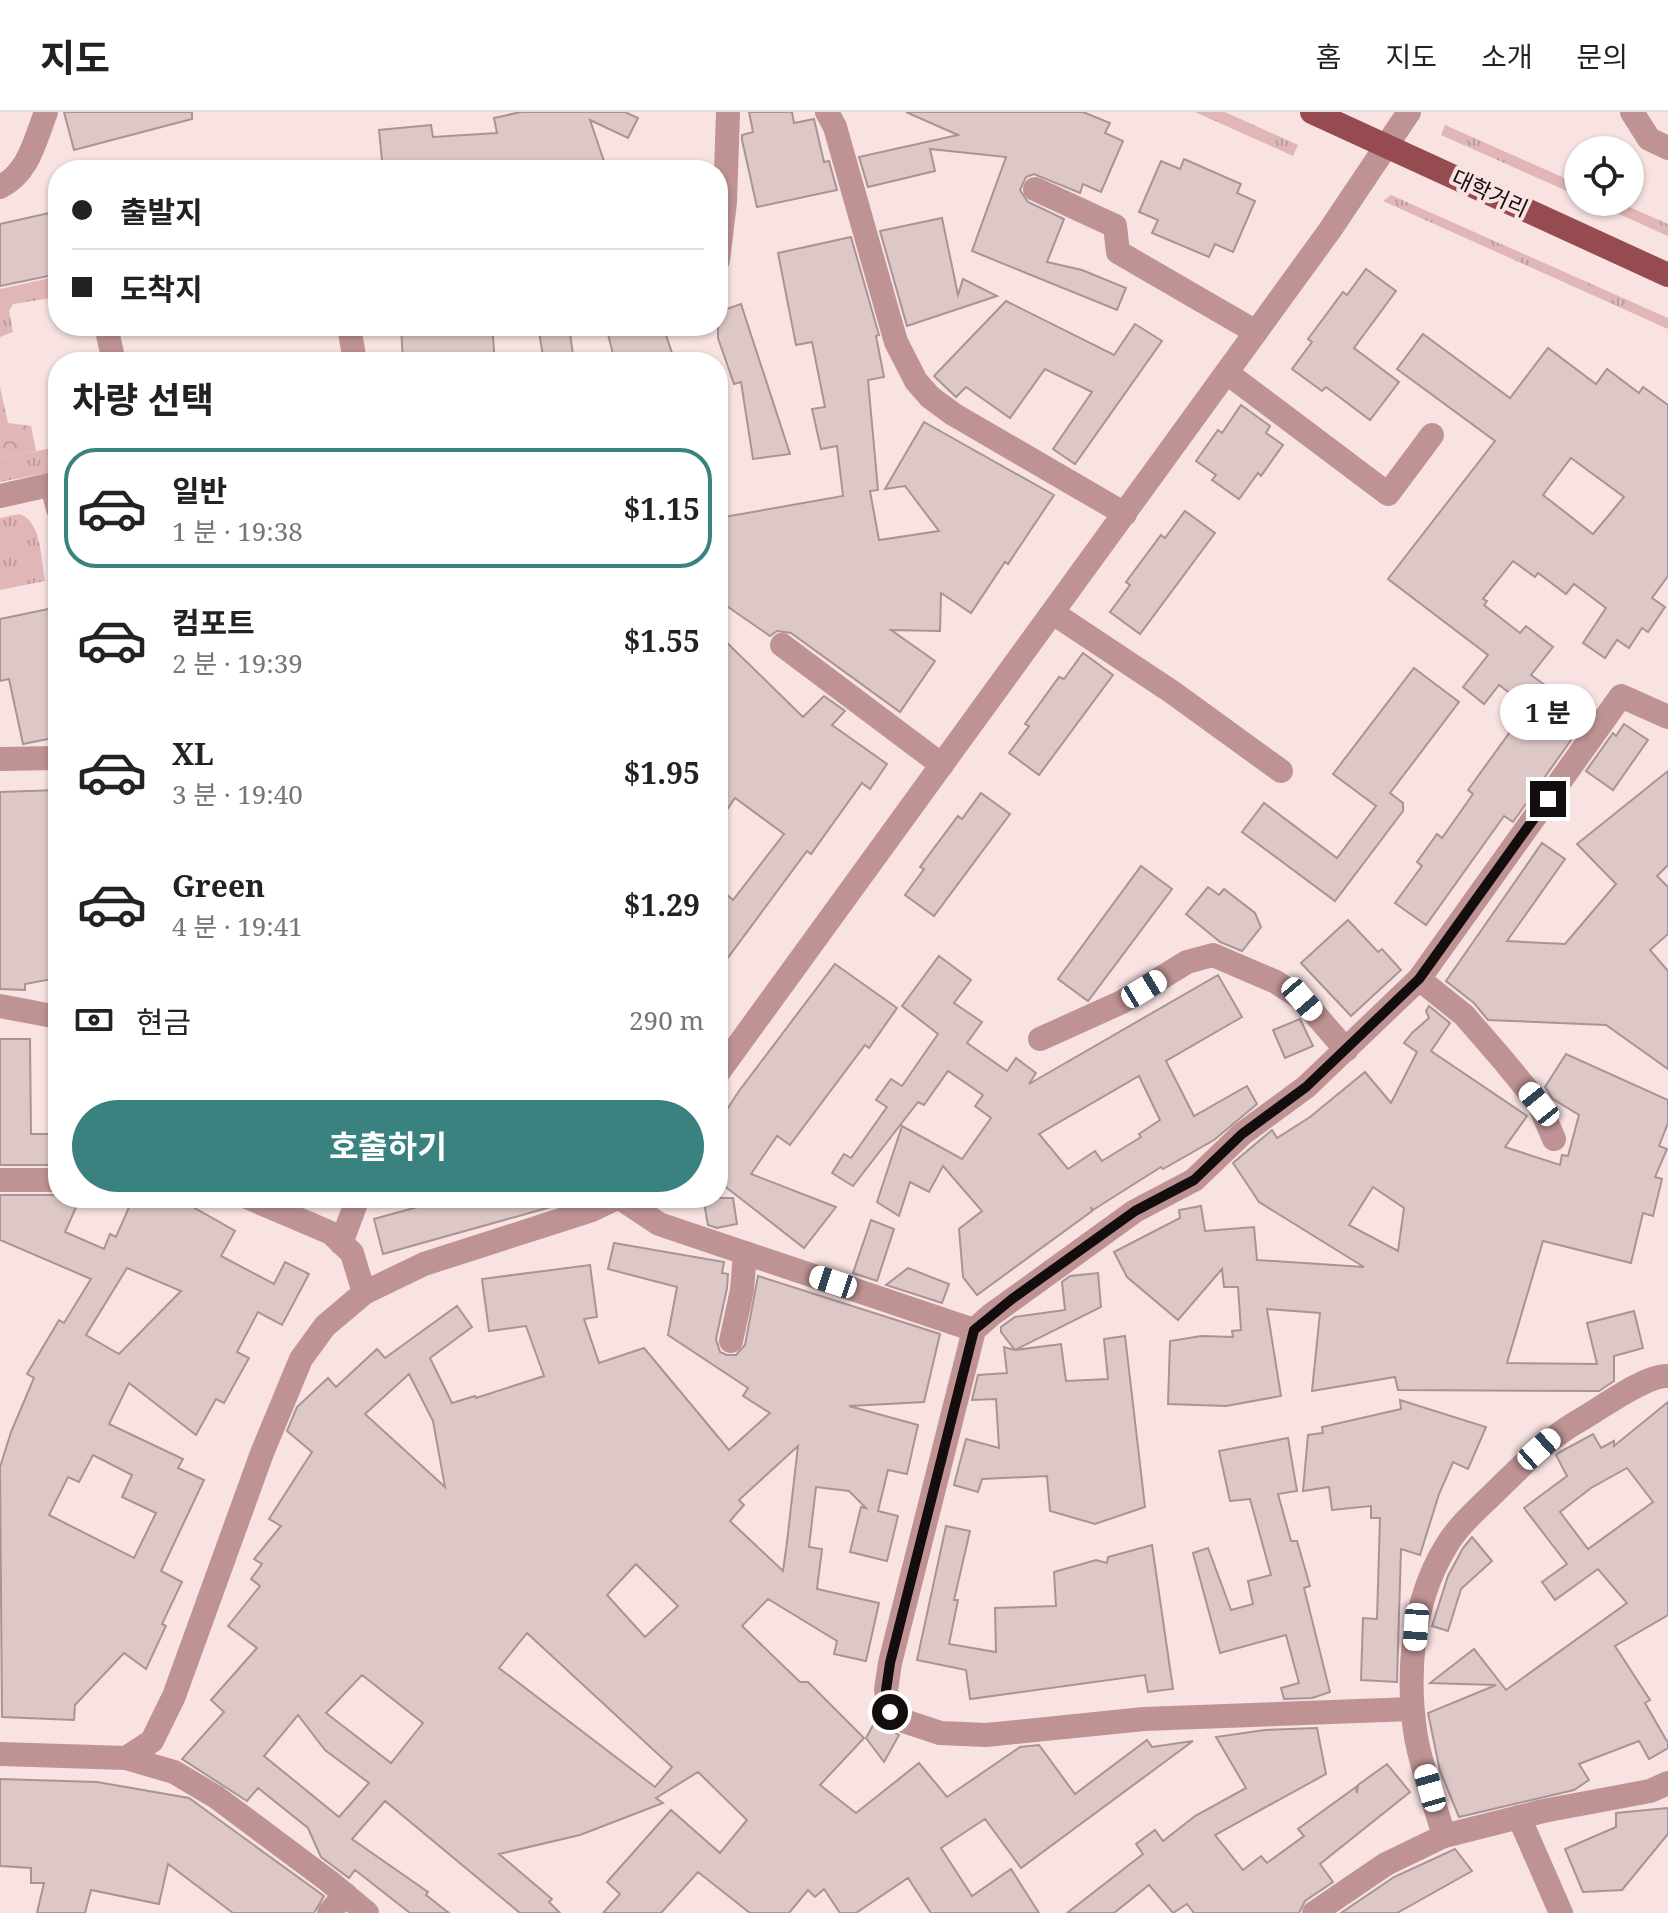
<!DOCTYPE html>
<html lang="ko">
<head>
<meta charset="utf-8">
<style>
  body { margin:0; font-family:"Noto Serif","Noto Sans KR",serif; background:#f2f2f2; color:#222; height:100vh; display:flex; flex-direction:column; font-size:30px; white-space:nowrap }
  * { box-sizing:border-box; margin:0 }
  p { font-size:26px; color:#767676 }
  .icon { flex:none; width:44px; height:44px; fill:none; stroke:currentColor; stroke-width:2; stroke-linecap:round; stroke-linejoin:round }
  .map { position:relative; flex:1; overflow:hidden }
  .sheet { position:absolute; left:48px; top:240px; width:680px; height:856px; display:flex; flex-direction:column; background:#fff; border-radius:32px; box-shadow:0 2px 6px #0004 }
  .sheet>* { flex:none }
  .guide { position:absolute; left:48px; top:48px; width:680px; height:176px; border-radius:32px; box-shadow:0 2px 6px #0004; display:grid; align-content:center; height:176px; padding:0 24px; background:#fff }
  .fabs { position:absolute; left:1564px; top:24px; display:grid; gap:16px }
  .fabs a { display:grid; place-items:center; width:80px; height:80px; border-radius:50%; background:#fff; box-shadow:0 2px 6px #0004; font-size:40px }
  .end { position:absolute; width:36px; height:36px; margin:-18px; border:10px solid #140d0d; background:#fff; box-shadow:0 0 0 4px #fff }
  .from { border-radius:50% }
  .bubble { position:absolute; height:56px; border-radius:28px; background:#fff; box-shadow:0 2px 6px #0004; font-size:26px; font-weight:700; line-height:56px; text-align:center }
  .car { position:absolute; width:24px; height:48px; margin:-24px -12px; border-radius:10px; box-shadow:0 0 6px 2px #0007; background:linear-gradient(#fff 24%,#345 0 40%,#fff 0 76%,#345 0 86%,#fff 0) }
  .guide b { display:flex; align-items:center; gap:28px; height:76px; font-size:30px }
  .guide b+b { border-top:2px solid #e0e0e0 }
  .guide i { width:20px; height:20px; background:#222 }
  ul { padding:0; list-style:none }
  li { display:flex; align-items:center; gap:24px; height:120px; margin:0 16px 12px; padding:0 8px; border:4px solid transparent; border-radius:32px }
  li div { flex:1 }
  li b { display:block; font-size:30px }
  li em { font-style:normal; font-weight:700 }
  li.active { border-color:#3a827f }
  li>.icon { width:72px; height:72px; stroke-width:1.5 }
  h2 { padding:0 24px; font-size:36px; line-height:96px }
  .pay { display:flex; align-items:center; gap:20px; height:88px; padding:0 24px; font-size:30px }
  .pay p { margin-inline-start:auto }
  .action { display:flex; gap:16px; margin-top:auto; padding:16px 24px }
  .action a { flex:1; height:92px; border-radius:48px; background:#3a827f; color:#fff; font-size:32px; font-weight:700; line-height:92px; text-align:center }
  header { display:flex; align-items:center; gap:48px; box-sizing:border-box; height:112px; padding:0 40px; background:#fff; border-bottom:2px solid #e0e0e0 }
  header strong { font-size:38px }
  nav { display:flex; gap:44px; margin-inline-start:auto; font-size:28px }
  .map>svg:first-child { display:block }
  .grass { fill:url(#grass-tufts) }
  .forest { fill:url(#forest-crowns) }
  .building { fill:#ddc7c7; stroke:#a99495; stroke-width:2; fill-rule:evenodd }
  .lines { fill:none; stroke-linecap:round; stroke-linejoin:round }
  .minor { stroke:#bf9394; stroke-width:24 }
  .major { stroke:#954b4f; stroke-width:24 }
  .route { stroke:#140d0d; stroke-width:10 }
  .labels { text-anchor:middle; stroke-width:8; stroke-linejoin:round; paint-order:stroke }
  .street-label { font-size:22px; fill:#140d0d; stroke:#f8e2e2 }
</style>
</head>
<body>
<header>
<strong>지도</strong>
<nav><a>홈</a><a>지도</a><a>소개</a><a>문의</a></nav>
</header>
<div class="map">
<svg width="1668" height="1801" viewBox="0 0 1668 1801">
  <defs>
    <pattern id="grass-tufts" width="24" height="20" patternUnits="userSpaceOnUse" patternTransform="scale(2)"><rect width="24" height="20" fill="#e1b6b7"/><path d="M3 7l-1-3M5 7V3M7 7l1-3M15 17l-1-3M17 17v-4M19 17l1-3" fill="none" stroke="#c09b9c"/></pattern>
    <pattern id="forest-crowns" width="20" height="18" patternUnits="userSpaceOnUse" patternTransform="scale(2)"><rect width="20" height="18" fill="#e1b6b7"/><path d="M2 6a3 3 0 1 1 6 0M12 15a3 3 0 1 1 6 0" fill="none" stroke="#c09b9c"/></pattern>
  </defs>
  <rect width="100%" height="100%" fill="#f8e2e2"/>
  <g class="grass">
    <polygon points="1195,0 1225,0 1298,33 1293,44"/>
    <polygon points="1445,13 1578,72 1578,84 1441,23"/>
    <polygon points="1391,83 1668,206 1668,217 1383,89"/>
    <polygon points="1592,90 1618,90 1668,112 1668,124"/>
    <polygon points="55,165 58,185 13,192 9,199 13,220 0,225 0,177"/>
    <polygon points="58,335 58,359 0,370 0,346"/>
    <path d="M19,402c23,6 22,47 26,67l-45,9v-72z"/>
  </g>
  <polygon class="forest" points="0,275 8,311 31,314 36,339 0,346"/>
  <g class="building">
    <polygon points="64,0 192,0 192,7 74,38"/>
    <polygon points="521,0 625,0 638,6 628,26 590,8 607,58 383,58 379,18 431,13 433,25 497,21 494,6"/>
    <polygon points="749,0 792,0 794,11 814,7 824,50 829,49 837,78 757,95 742,28 742,23 753,20"/>
    <polygon points="906,0 1083,0 1110,11 1105,21 1123,29 1101,80 1083,72 1080,81 1034,62 1026,65 1020,78 1028,90 1064,107 1047,150 1082,158 1126,176 1117,198 972,139 1006,45 930,37 935,59 868,75 859,45 958,23"/>
    <polygon points="1184,47 1241,72 1237,81 1255,89 1233,140 1215,132 1209,145 1152,121 1158,108 1139,100 1161,49 1180,57"/>
    <polygon points="58,99 58,162 0,174 0,112"/>
    <polygon points="942,106 958,183 963,167 997,184 907,214 880,119"/>
    <polygon points="851,125 879,223 876,224 884,265 868,268 878,378 870,379 879,428 939,419 905,374 885,377 924,310 1054,383 1008,452 1005,450 971,501 941,481 940,519 891,518 935,549 900,600 791,521 777,519 770,524 718,488 718,406 843,384 837,334 821,337 812,297 825,295 812,230 796,233 778,141"/>
    <polygon points="1366,157 1396,179 1354,236 1399,270 1370,308 1326,275 1322,279 1292,257 1312,230 1308,227 1343,180 1347,183"/>
    <polygon points="1006,189 1114,243 1135,212 1162,229 1075,352 1053,337 1092,280 1045,257 1010,306 966,275 956,285 934,264"/>
    <polygon points="741,192 790,342 753,347 741,270 734,272 718,226 718,200"/>
    <polygon points="401,214 492,214 495,250 403,250"/>
    <polygon points="538,214 569,214 574,250 544,250"/>
    <polygon points="606,214 663,214 675,250 615,250"/>
    <path d="M1423,222l87,64 38,-50 48,36 11,-15 32,24 4,-6 25,18v171l-16,22 13,9 -17,25 -6,-4 -13,20 -12,-8 -12,18 -22,-15 23,-35 -32,-24 -8,10 -28,-21 -3,4 -22,-16 -30,38 4,2 -3,4 36,28 6,-7 27,21 -22,28 57,41 -75,106 -9,-6 -78,109 -31,-22 27,-37 -5,-4 20,-28 5,4 31,-44 -5,-4 60,-83 -29,-22 -15,19 -21,-17 25,-32 -100,-76 107,-138 -98,-72zM1571,346l53,39 -31,37 -50,-39z"/>
    <polygon points="1241,293 1270,314 1266,321 1283,333 1261,364 1258,361 1239,387 1212,368 1216,363 1196,349 1218,318 1222,321"/>
    <polygon points="1185,399 1215,421 1140,522 1110,500 1130,473 1126,470 1161,423 1165,426"/>
    <polygon points="58,495 58,625 23,632 9,567 0,569 0,507"/>
    <polygon points="718,522 803,605 824,584 845,599 832,613 887,652 870,677 862,671 811,742 807,739 718,859 718,775 733,788 784,722 735,686 718,711"/>
    <polygon points="1083,541 1113,563 1039,663 1009,641 1029,614 1025,612 1059,565 1064,567"/>
    <polygon points="1414,556 1459,590 1390,681 1403,691 1403,699 1335,789 1242,720 1264,691 1337,746 1376,694 1333,662"/>
    <polygon points="1624,612 1648,628 1613,678 1586,659 1613,621 1616,624"/>
    <polygon points="1668,659 1668,753 1657,764 1668,775 1668,822 1650,838 1668,859 1668,957 1606,913 1488,908 1474,891 1446,869 1542,731 1565,747 1507,829 1565,832 1616,772 1577,732"/>
    <polygon points="58,678 58,746 54,746 58,866 25,872 25,878 0,877 0,680"/>
    <polygon points="981,681 1010,702 934,804 905,783 924,757 920,755 958,704 962,707"/>
    <polygon points="1141,754 1172,777 1088,889 1058,867"/>
    <polygon points="1208,775 1219,783 1224,777 1255,801 1261,815 1242,839 1220,830 1186,802"/>
    <polygon points="1348,808 1378,840 1382,837 1401,858 1351,904 1301,851"/>
    <path d="M939,844l32,24 -17,23 28,19 -15,21 40,28 9,-13 20,15 -7,11 189,-109 24,42 -76,44 28,55 53,-30 10,18 -43,36 -51,29 -2,-2 -68,43 -2,-3 1,4 -115,84 -14,-18 -4,-48 23,-18 -39,-45 -14,26 -19,-10 -11,34 -22,-14 25,-76 60,33 29,-41 -16,-12 8,-11 -35,-24 -24,34 -6,-3 -65,84 -21,-13 12,-19 7,4 36,-51 -11,-7 15,-21 11,7 36,-52 -36,-28zM1139,964l21,44 -21,14 2,3 -39,24 -7,-10 -27,18 -29,-35z"/>
    <polygon points="835,852 897,896 869,936 865,933 790,1033 777,1024 751,1062 836,1095 804,1136 718,1069 718,1011 739,979"/>
    <path d="M1429,894l21,17 -19,28 96,65 -22,31 55,18 2,-10 6,1 11,-41 -26,-16 -8,-12 21,-33 102,46v23l-9,23 8,3 -12,28 7,2 -9,37 -10,-3 -12,50 -88,-22 -36,122 90,1 -10,-41 47,-12 9,37 -29,8v25l-15,10 -201,-1 -3,-13 -83,14 8,-78 -53,-4 14,87 -55,10 -58,-2 2,-63 31,-5 32,1 -1,-6 9,-1 -3,-43h-14l-2,-18 -44,51 -51,-43 -13,-25 66,-34 -1,-8 22,-4 4,25 49,-4 3,33 107,7 -105,-65 -26,-39 39,-33 5,8 33,-21 55,-45 26,31 26,-51 -13,-9 8,-10 17,-15 -3,-7zM1373,1075l31,21 -6,43 -49,-26z"/>
    <polygon points="1300,907 1313,934 1285,946 1273,918"/>
    <polygon points="0,927 30,927 31,1022 58,1022 58,1053 0,1053"/>
    <path d="M0,1083h58v3h8l12,5 -13,29 39,17 6,-15 6,3 17,-39h44l58,33 -14,25 53,28 11,-22 24,12 -27,51 -24,-13 -21,40 12,6 -25,45 -8,-4 -20,36 -67,-52 -20,41 74,35 -5,9 26,12 -43,91 21,11 -20,42 4,2 -20,43 -22,-16 -49,52 -1,15 -72,-3 -2,-250 11,-35 23,-54 -7,-4 32,-54 5,3 27,-44 -91,-39zM127,1156l54,23 -62,63 -33,-19zM93,1343l39,20 -10,22 34,16 -22,45 -85,-43 19,-38 11,5z"/>
    <polygon points="419,1086 564,1086 565,1091 383,1142 374,1107 421,1094"/>
    <polygon points="703,1086 733,1086 737,1112 717,1116 708,1113"/>
    <polygon points="871,1108 894,1117 877,1169 853,1161"/>
    <path d="M614,1131l110,19 -2,11 6,1 -1,14 -11,51 4,13 7,3h9l9,-10 13,-69 182,58 -16,68 -75,4 69,19 -11,49 -19,-4 -10,41 20,5 -11,45 -37,-9 11,-45 5,1 -17,-17 -33,-4 -7,60 13,2 -5,40 62,14 -13,58 -32,-7 3,-13 -69,-42 -26,27 58,56h8l56,56 -44,47 36,28 63,-50 28,34 73,-50 19,-2 36,49 72,-54 5,7 41,-6 -172,127 -36,-49 -44,29 31,48 39,-27 28,44h-108l-23,-35 -52,35h-16l-16,-24 -9,8 -7,-7 -19,23h-39l-52,-41 -37,41h-58l17,-19 -13,-12 64,-72 49,43 27,-33 -49,-48 -42,26 7,5 -83,32 -81,19 53,45 -3,3 11,11h-40l-135,-112 -33,38 76,53 -2,3 23,18h-39l-55,-43 -6,8 -28,-21 -13,-29 -50,-40 -11,13 -65,-42 42,-47 -13,-12 46,-52 -29,-22 32,-40 -9,-7 11,-15 -8,-5 27,-33 -12,-7 43,-67 -25,-21 10,-24 31,-29 8,9 41,-38 8,9 72,-52 15,21 -42,31 22,45 23,-7 1,2 68,-22 -18,-50 -37,5 -7,-52 108,-14 7,52 -13,2 15,44 45,-15 85,102 41,-37 -27,-17 5,-8 -80,-53 9,-48 -69,-18zM409,1262l24,47 12,66 -80,-73zM798,1334l-11,96 -4,29 -53,-50 14,-16 -5,-5zM636,1452l42,42 -33,31 -38,-42zM527,1521l145,134 -17,20 -156,-119zM362,1563l61,48 -32,40 -65,-50zM298,1603l27,35 44,33 -30,34 -75,-61z"/>
    <polygon points="908,1156 949,1172 942,1191 886,1173"/>
    <polygon points="1098,1161 1101,1195 1015,1238 1001,1220 1001,1215 1015,1205 1065,1198 1062,1170 1070,1164"/>
    <polygon points="1125,1224 1145,1395 1095,1412 1050,1399 1047,1364 982,1367 978,1380 954,1373 966,1327 999,1336 996,1287 972,1288 978,1263 1007,1261 1004,1235 1015,1238 1061,1232 1066,1269 1108,1267 1104,1227"/>
    <polygon points="1400,1288 1486,1315 1468,1357 1453,1350 1439,1382 1420,1443 1401,1437 1397,1570 1361,1568 1363,1506 1377,1507 1380,1406 1371,1406 1371,1394 1332,1398 1329,1375 1303,1379 1308,1323 1323,1321 1322,1315 1401,1297"/>
    <path d="M1668,1290v213l-53,31 35,54 -5,3 23,40v5l-19,11 -10,-18 -60,23 10,16 -15,10 -115,27 -19,-46 -12,-58 68,-28 -66,-2 44,-34 32,41 121,-87 -29,-34 -43,31 -13,-18 25,-18 -43,-56 43,-32 -11,-21 2,-2 35,-19 8,14 13,-7v5zM1627,1356l26,34 -65,47 -28,-37 31,-24z"/>
    <polygon points="1288,1326 1297,1379 1278,1382 1291,1429 1297,1429 1310,1474 1304,1476 1330,1580 1312,1586 1284,1587 1281,1576 1299,1571 1286,1523 1220,1541 1193,1441 1208,1436 1231,1498 1253,1492 1248,1469 1271,1463 1250,1387 1230,1389 1219,1339"/>
    <polygon points="946,1414 970,1419 954,1488 958,1488 949,1532 996,1540 995,1496 1056,1494 1054,1460 1096,1448 1107,1451 1108,1445 1152,1433 1173,1577 1148,1580 1145,1563 970,1587 966,1558 917,1548"/>
    <polygon points="1472,1425 1492,1449 1461,1477 1448,1519 1432,1514 1448,1464 1463,1436"/>
    <polygon points="876,1608 899,1623 884,1650 866,1626"/>
    <polygon points="1317,1616 1326,1662 1215,1723 1243,1758 1261,1744 1267,1751 1304,1724 1298,1717 1356,1675 1357,1681 1358,1673 1387,1652 1410,1680 1320,1752 1333,1770 1305,1789 1299,1801 1194,1801 1187,1792 1173,1801 1149,1773 1114,1801 1067,1801 1143,1742 1136,1732 1155,1718 1163,1729 1195,1704 1246,1676 1216,1625 1265,1618"/>
    <polygon points="0,1667 97,1670 189,1686 324,1784 314,1801 233,1801 168,1752 159,1792 91,1778 85,1801 37,1801 44,1771 31,1771 31,1756 0,1754"/>
    <polygon points="1668,1696 1668,1722 1622,1778 1583,1780 1565,1737 1616,1715 1616,1701"/>
    <polygon points="1455,1737 1472,1759 1397,1801 1341,1801 1394,1765"/>
  </g>
  <g class="lines">
    <g class="minor">
      <polyline points="827,0 835,15 896,230 916,269 930,285 953,302 1125,402"/>
      <polyline points="1632,0 1649,27 1668,36"/>
      <path d="M0,75c29,-14 35,-47 46,-75"/>
      <polyline points="1035,77 1115,114 1118,140 1256,220"/>
      <polyline points="718,148 725,90 728,0"/>
      <polyline points="106,214 114,250"/>
      <polyline points="349,214 355,250"/>
      <polyline points="1227,261 1388,382 1432,323"/>
      <polyline points="52,373 58,397"/>
      <polyline points="0,384 58,371"/>
      <polyline points="1053,501 1172,580 1281,659"/>
      <polyline points="782,533 942,653"/>
      <polyline points="0,647 58,646"/>
      <polyline points="1419,867 1464,903 1503,948 1539,992 1554,1027"/>
      <polyline points="0,894 58,905"/>
      <polyline points="1040,927 1122,890 1187,850 1213,843 1276,870 1302,887 1346,938"/>
      <polyline points="718,961 1330,118 1409,0"/>
      <polyline points="0,1068 58,1068"/>
      <polyline points="249,1086 331,1121 352,1141 364,1181"/>
      <polyline points="620,1086 659,1112 974,1218"/>
      <polyline points="341,1131 358,1086"/>
      <polyline points="731,1229 742,1178 745,1141"/>
      <polyline points="1412,1597 1144,1607 986,1623 940,1621 901,1608 890,1600 886,1578 890,1551 974,1218 991,1203 1135,1099 1194,1068 1242,1022 1306,975 1419,867 1621,584 1668,605"/>
      <polyline points="0,1642 126,1646 174,1660 216,1685 330,1770 367,1801"/>
      <polyline points="126,1646 152,1629 174,1584 262,1341 301,1247 325,1214 364,1181 424,1152 592,1098 617,1086"/>
      <polyline points="1519,1705 1561,1801"/>
      <path d="M1444,1724c-9,-32 -22,-66 -28,-99 -10,-63 -4,-134 29,-189 13,-23 35,-41 53,-59 27,-26 51,-52 84,-70 19,-11 65,-45 86,-43"/>
      <polyline points="329,1801 345,1782"/>
      <polyline points="1314,1801 1386,1752 1444,1724 1543,1699 1650,1679 1668,1671"/>
    </g>
    <polyline class="major" points="1312,0 1668,163"/>
  </g>
  <g class="lines">
    <polyline class="route" points="890,1600 886,1578 890,1551 974,1218 1012,1187 1135,1099 1194,1068 1242,1022 1306,975 1419,867 1548,687"/>
  </g>
  <g class="labels">
    <g class="street-label">
      <text transform="translate(1490 81) rotate(25)" y="8">대학거리</text>
    </g>
  </g>
</svg>
<div class="fabs">
<a><svg class="icon" aria-label="locate" viewBox="0 0 24 24"><circle cx="12" cy="12" r="6"/><path d="M12 2v4M12 18v4M2 12h4M18 12h4"/></svg></a>
</div>
<i class="end from" style="left:890px;top:1600px"></i>
<i class="end" style="left:1548px;top:687px"></i>
<div class="bubble" style="left:1500px;top:572px;width:96px">1 분</div>
<i class="car" style="left:1144px;top:877px;rotate:59deg"></i>
<i class="car" style="left:1302px;top:887px;rotate:139deg"></i>
<i class="car" style="left:1539px;top:992px;rotate:321deg"></i>
<i class="car" style="left:833px;top:1170px;rotate:288deg"></i>
<i class="car" style="left:1539px;top:1337px;rotate:48deg"></i>
<i class="car" style="left:1416px;top:1515px;rotate:184deg"></i>
<i class="car" style="left:1430px;top:1676px;rotate:344deg"></i>
<div class="guide">
<b><i class="from"></i>출발지</b>
<b><i></i>도착지</b>
</div>
<section class="sheet">
<h2>차량 선택</h2>
<ul>
<li class="active"><svg class="icon" aria-label="car" viewBox="0 0 24 24"><path d="M5 17H2v-5l4-1 3-4h7l3 4 3 1v5h-3M9 17h6M6 11h13"/><circle cx="7" cy="17" r="2"/><circle cx="17" cy="17" r="2"/></svg><div><b>일반</b><p>1 분 · 19:38</p></div><em>$1.15</em></li>
<li><svg class="icon" aria-label="car" viewBox="0 0 24 24"><path d="M5 17H2v-5l4-1 3-4h7l3 4 3 1v5h-3M9 17h6M6 11h13"/><circle cx="7" cy="17" r="2"/><circle cx="17" cy="17" r="2"/></svg><div><b>컴포트</b><p>2 분 · 19:39</p></div><em>$1.55</em></li>
<li><svg class="icon" aria-label="car" viewBox="0 0 24 24"><path d="M5 17H2v-5l4-1 3-4h7l3 4 3 1v5h-3M9 17h6M6 11h13"/><circle cx="7" cy="17" r="2"/><circle cx="17" cy="17" r="2"/></svg><div><b>XL</b><p>3 분 · 19:40</p></div><em>$1.95</em></li>
<li><svg class="icon" aria-label="car" viewBox="0 0 24 24"><path d="M5 17H2v-5l4-1 3-4h7l3 4 3 1v5h-3M9 17h6M6 11h13"/><circle cx="7" cy="17" r="2"/><circle cx="17" cy="17" r="2"/></svg><div><b>Green</b><p>4 분 · 19:41</p></div><em>$1.29</em></li>
</ul>
<div class="pay"><svg class="icon" aria-label="cash" viewBox="0 0 24 24"><path d="M3 7h18v10H3z"/><circle cx="12" cy="12" r="2"/></svg>현금<p>290 m</p></div>
<div class="action"><a>호출하기</a></div>
</section>
</div>
</body>
</html>
